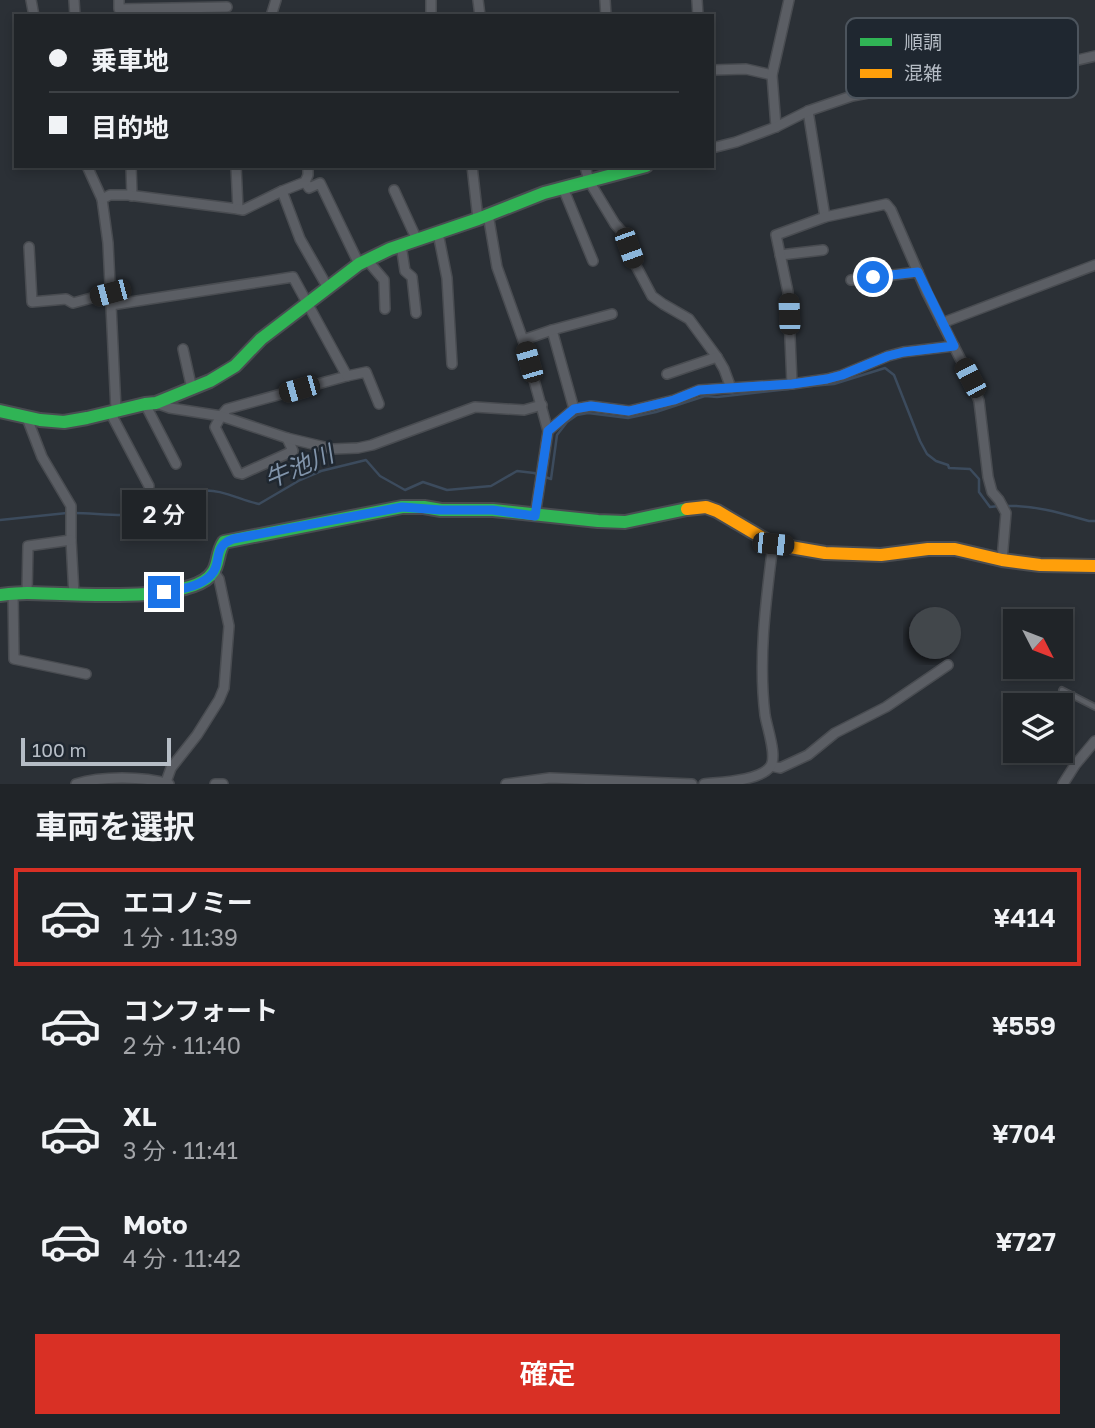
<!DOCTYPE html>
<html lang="ja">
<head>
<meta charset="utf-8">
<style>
  body { margin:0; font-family:"Golos Text","Noto Sans JP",sans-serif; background:#282c30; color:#f1f3f6; height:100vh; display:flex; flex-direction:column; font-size:26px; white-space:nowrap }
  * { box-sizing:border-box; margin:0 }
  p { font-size:23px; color:#a2a4a8 }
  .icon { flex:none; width:38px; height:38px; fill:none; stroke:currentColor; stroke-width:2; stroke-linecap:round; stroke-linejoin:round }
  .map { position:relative; height:784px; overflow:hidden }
  .panel { display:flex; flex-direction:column; background:#202428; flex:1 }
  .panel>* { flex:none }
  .banner { position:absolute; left:14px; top:14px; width:700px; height:154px; border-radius:0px; box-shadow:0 4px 10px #0003,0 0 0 2px #3d4145; display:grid; align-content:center; height:154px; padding:0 35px; background:#202428 }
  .needle { width:46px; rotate:132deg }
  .buttons { position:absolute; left:1003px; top:609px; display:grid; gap:14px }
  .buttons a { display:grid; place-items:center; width:70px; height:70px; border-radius:0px; background:#202428; box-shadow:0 4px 10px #0003,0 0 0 2px #3d4145; font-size:35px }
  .scale { position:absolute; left:21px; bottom:18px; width:150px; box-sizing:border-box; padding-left:7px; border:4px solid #b6bdc6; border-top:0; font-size:19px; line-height:24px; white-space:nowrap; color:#b6bdc6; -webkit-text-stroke:5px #1f2730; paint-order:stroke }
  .end { position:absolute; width:32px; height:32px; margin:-16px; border:9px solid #1a73e8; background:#fff; box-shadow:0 0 0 4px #fff }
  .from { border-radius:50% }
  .bubble { position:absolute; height:49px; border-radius:0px; background:#202428; box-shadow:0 4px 10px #0003,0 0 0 2px #3d4145; font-size:23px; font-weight:600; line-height:49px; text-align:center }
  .car { position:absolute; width:21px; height:42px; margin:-21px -10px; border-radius:9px; box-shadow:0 0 5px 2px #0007; background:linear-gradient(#222 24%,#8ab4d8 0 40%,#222 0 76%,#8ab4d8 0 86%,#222 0) }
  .banner b { display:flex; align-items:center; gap:24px; height:66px; font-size:26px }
  .banner b+b { border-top:2px solid #3d4145 }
  .banner i { width:18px; height:18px; background:#f1f3f6 }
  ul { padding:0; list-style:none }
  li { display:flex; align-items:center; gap:21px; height:98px; margin:0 14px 10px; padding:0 21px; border:4px solid transparent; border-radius:0px }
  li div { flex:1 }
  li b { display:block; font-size:26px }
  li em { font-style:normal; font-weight:600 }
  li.current { border-color:#d93025 }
  li>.icon { width:63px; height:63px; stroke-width:1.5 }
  h2 { padding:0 35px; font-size:32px; line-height:84px }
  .cta { display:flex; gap:14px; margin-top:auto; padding:14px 35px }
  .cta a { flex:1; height:80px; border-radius:0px; background:#d93025; color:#fff; font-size:28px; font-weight:600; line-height:80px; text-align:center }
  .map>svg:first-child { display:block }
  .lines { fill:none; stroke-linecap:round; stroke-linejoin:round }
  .stream { stroke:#3c4b5d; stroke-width:2.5 }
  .building { fill:#43474c; filter:url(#shadow) }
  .lane-casing { stroke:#494c51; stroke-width:8 }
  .street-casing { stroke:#494c51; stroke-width:12 }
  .fast-casing { stroke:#494c51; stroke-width:16 }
  .slow-casing { stroke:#494c51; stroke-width:16 }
  .lane { stroke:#5b5e64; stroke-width:4.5 }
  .street { stroke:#5b5e64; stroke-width:9 }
  .fast { stroke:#30b455; stroke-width:12 }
  .slow { stroke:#ff9f0a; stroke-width:12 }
  .route { stroke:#1a73e8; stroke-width:9 }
  .labels { text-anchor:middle; stroke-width:5; stroke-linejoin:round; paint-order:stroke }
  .water-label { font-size:24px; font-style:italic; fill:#8194aa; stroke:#1f2730 }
  .key { fill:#1f2730; stroke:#4c545d; stroke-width:2 }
  .key-label { font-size:19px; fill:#b6bdc6 }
</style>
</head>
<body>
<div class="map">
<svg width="1095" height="784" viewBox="0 0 1095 784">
  <defs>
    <filter id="shadow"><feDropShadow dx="-4" dy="4" stdDeviation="3.5" flood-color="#0009"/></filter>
  </defs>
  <rect width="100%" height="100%" fill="#2b3036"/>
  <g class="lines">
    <g class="stream">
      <polyline points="799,387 834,384 885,368 894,375 920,441 927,454 936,461 948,465 949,468 970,469 979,479 979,492 990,507 999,506"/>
      <path d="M1006,506c29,-1 55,7 83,15h6"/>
      <path d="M74,513c24,0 52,5 76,-1 7,-2 15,-4 21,-7 10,-5 18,-12 29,-14 20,-3 40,9 59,13l41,-24 21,-9 45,-11 14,16 25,14 18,-8 24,8 44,-4 26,-15 17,2 17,6 6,-44 10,-13 10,-7 11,-2 40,5 28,-6 49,-16 12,1 72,-8"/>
      <polyline points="0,520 67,513"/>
    </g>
  </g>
  <circle class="building" cx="935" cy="633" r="26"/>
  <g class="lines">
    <defs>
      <polyline id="lane" points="1062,690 1095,707"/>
      <g id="street">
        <polyline points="31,0 34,16"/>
        <polyline points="74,0 75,16"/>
        <polyline points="119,0 119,9 227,7"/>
        <polyline points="431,0 431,16"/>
        <polyline points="478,0 480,16"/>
        <polyline points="605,0 606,16"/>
        <polyline points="697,0 698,16"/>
        <polyline points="271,16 276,0"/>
        <polyline points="712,70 746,69 772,75"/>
        <polyline points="808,111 825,217"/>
        <polyline points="776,127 772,75 789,0"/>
        <polyline points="712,148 736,142 776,127 808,111 852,96 873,92 988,81 1095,56"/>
        <polyline points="87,166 102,199 108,243 116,410"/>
        <polyline points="131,166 132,196"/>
        <polyline points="472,166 478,219"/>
        <polyline points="585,166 589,181 615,224 624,234 634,262 652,296 663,304 689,319 717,357 724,369 731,388"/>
        <polyline points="305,182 309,188 320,183 359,264"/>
        <polyline points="563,188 593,261"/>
        <polyline points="394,190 417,240"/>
        <polyline points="282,191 305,182 308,175 308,166"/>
        <polyline points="102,199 110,195 128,195 238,209 236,166"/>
        <polyline points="238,209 243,210 282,191 300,239 328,288"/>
        <polyline points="488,214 497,267 523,340 548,431 535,516"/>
        <polyline points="438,233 447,278 452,364"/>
        <polyline points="401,245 405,271 412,277 416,313"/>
        <polyline points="29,247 32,302 66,299 73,303 110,293"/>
        <polyline points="780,255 823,250"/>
        <polyline points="367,260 384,280 385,309"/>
        <polyline points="851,280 918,272"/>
        <polyline points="111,305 293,277 347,376 227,409 221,416 215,427 238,473 242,474 293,451 287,438"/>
        <polyline points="942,323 1095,265"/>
        <polyline points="552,330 574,409"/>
        <polyline points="523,340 552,330 612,314"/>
        <polyline points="183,349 192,389"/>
        <polyline points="667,374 717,357"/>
        <polyline points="347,376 366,372 379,404"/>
        <polyline points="792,384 788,292 776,235 825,217 886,204 891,210 927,293 970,378 979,401 988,477 992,492 999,500 1006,513 1002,560"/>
        <polyline points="156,403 170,408 221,416 287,438 333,449 358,448 372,445 475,407 524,410 542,405"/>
        <polyline points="145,404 176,464"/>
        <polyline points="110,412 149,486"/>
        <polyline points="27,418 42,457 71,506 71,540 74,595"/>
        <polyline points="548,431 574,409 591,406 629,411 674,400 699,390 792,384 827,379 842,375 888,356 903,352 954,346"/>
        <polyline points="13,593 14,659 86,674"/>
        <polyline points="27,593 28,546 71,540"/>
        <polyline points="771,766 780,768 808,755 835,733 886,707 948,665"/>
        <polyline points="166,782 171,768 197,735 219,700 224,688 229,626 219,579 214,572"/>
        <path d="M76,784c25,-8 67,-8 93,0"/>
        <polyline points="215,784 223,784"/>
        <polyline points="506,784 550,778 692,784"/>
        <path d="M704,784c17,-2 55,-3 66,-17 8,-10 -3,-39 -5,-52 -7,-57 1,-115 8,-171"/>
        <polyline points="1063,784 1075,765 1095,741"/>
      </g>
      <g id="fast">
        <polyline points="0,411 40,420 64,422 87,418 145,404 156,403 210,381 235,366 261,339 359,264 390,249 478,219 544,193 646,166"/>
        <path d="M0,595c9,-1 18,-2 27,-2 37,0 166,12 186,-21 6,-8 4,-20 11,-30l178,-35h22l17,3h52l105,11 27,1 62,-13"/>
      </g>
      <polyline id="slow" points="687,509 706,507 717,511 773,544 825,553 881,555 928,549 955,549 1002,560 1040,565 1095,566"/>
    </defs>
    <use href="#lane" class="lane-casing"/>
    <use href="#street" class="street-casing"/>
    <use href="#fast" class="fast-casing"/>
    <use href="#slow" class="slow-casing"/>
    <use href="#lane" class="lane"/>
    <use href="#street" class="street"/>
    <use href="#fast" class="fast"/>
    <use href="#slow" class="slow"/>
  </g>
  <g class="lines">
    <path class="route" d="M164,592c16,-3 36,-5 47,-17 12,-12 0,-28 22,-36l169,-32 39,3h52l42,6 13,-85 26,-22 17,-3 38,5 45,-11 25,-10 93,-6 35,-5 15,-4 46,-19 16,-4 50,-6 -36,-74 -45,5"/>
  </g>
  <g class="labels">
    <g class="water-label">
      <text transform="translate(299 467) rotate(-23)" y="8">牛池川</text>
    </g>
  </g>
  <rect x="846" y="18" width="232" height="80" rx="10" class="key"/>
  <rect x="860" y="38" width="32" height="8" fill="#30b455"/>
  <rect x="860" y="69" width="32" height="9" fill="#ff9f0a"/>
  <g class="key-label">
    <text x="904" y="49">順調</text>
    <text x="904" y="80">混雑</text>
  </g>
</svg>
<div class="buttons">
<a><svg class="needle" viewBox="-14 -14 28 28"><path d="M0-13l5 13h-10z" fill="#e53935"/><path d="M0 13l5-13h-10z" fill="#a2a4a8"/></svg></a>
<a><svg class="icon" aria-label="layers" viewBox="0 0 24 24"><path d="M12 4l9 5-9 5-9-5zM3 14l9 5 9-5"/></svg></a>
</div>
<div class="scale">100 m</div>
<i class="end from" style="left:873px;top:277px"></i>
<i class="end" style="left:164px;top:592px"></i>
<div class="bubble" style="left:122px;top:490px;width:84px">2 分</div>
<i class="car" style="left:629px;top:248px;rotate:160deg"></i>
<i class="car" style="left:110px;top:293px;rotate:255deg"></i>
<i class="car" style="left:789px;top:314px;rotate:358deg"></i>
<i class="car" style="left:529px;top:362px;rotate:344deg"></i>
<i class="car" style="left:970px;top:378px;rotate:332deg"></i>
<i class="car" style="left:299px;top:389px;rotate:254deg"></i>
<i class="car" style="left:773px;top:544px;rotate:96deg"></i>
<div class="banner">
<b><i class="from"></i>乗車地</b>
<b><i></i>目的地</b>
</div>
</div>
<section class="panel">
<h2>車両を選択</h2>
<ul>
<li class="current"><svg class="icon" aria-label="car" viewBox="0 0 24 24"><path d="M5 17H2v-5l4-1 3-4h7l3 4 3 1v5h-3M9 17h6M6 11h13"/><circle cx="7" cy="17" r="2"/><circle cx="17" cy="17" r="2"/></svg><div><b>エコノミー</b><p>1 分 · 11:39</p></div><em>¥414</em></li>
<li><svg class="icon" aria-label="car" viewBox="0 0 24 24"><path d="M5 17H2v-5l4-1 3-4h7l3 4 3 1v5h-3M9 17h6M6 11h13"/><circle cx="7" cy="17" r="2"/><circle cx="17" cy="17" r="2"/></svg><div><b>コンフォート</b><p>2 分 · 11:40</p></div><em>¥559</em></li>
<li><svg class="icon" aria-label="car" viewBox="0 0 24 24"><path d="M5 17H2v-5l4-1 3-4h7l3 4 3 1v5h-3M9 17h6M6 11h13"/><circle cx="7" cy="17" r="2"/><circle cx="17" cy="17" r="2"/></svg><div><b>XL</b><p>3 分 · 11:41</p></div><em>¥704</em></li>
<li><svg class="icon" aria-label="car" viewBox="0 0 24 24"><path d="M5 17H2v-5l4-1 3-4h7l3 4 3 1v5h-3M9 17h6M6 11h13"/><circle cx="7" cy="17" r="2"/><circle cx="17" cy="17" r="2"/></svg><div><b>Moto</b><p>4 分 · 11:42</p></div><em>¥727</em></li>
</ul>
<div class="cta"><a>確定</a></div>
</section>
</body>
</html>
